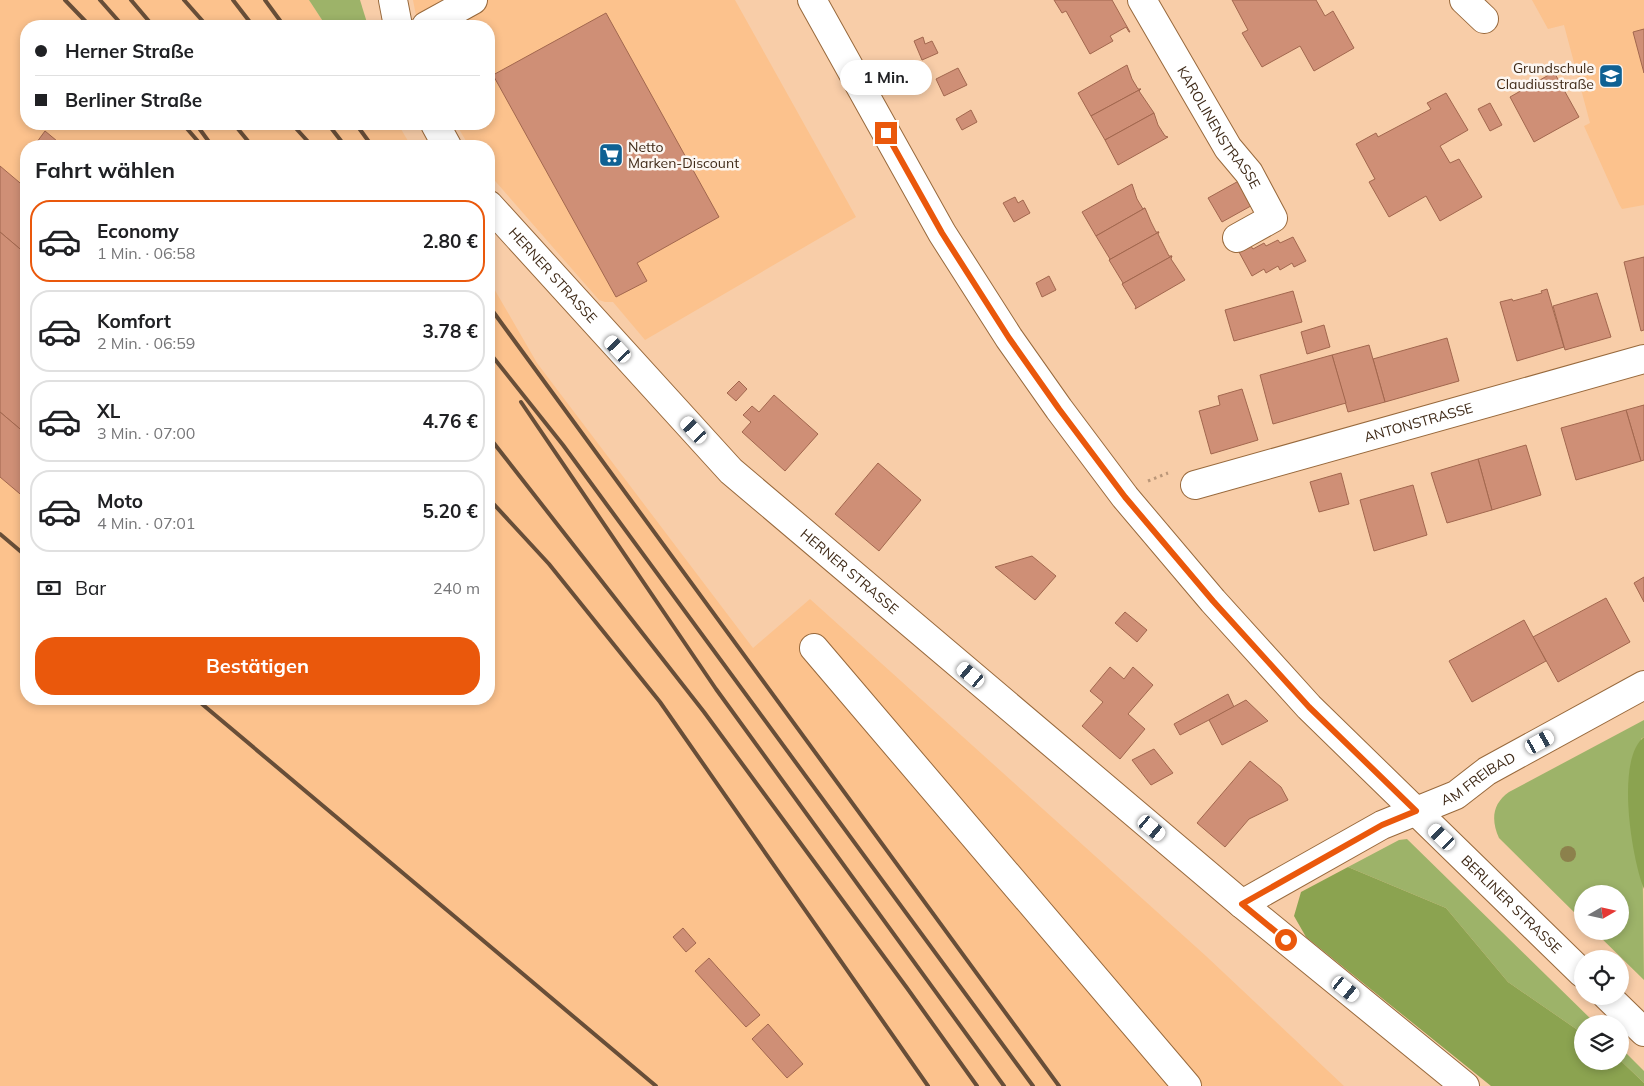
<!DOCTYPE html>
<html lang="de">
<head>
<meta charset="utf-8">
<style>
  body { margin:0; font-family:Mulish,sans-serif; background:#f6f6f6; color:#202124; height:100vh; display:flex; flex-direction:column; font-size:19px; white-space:nowrap }
  * { box-sizing:border-box; margin:0 }
  p { font-size:16px; color:#757577 }
  .icon { flex:none; width:28px; height:28px; fill:none; stroke:currentColor; stroke-width:2; stroke-linecap:round; stroke-linejoin:round }
  .map { position:relative; flex:1; overflow:hidden }
  .panel { position:absolute; left:20px; top:140px; width:475px; height:565px; display:flex; flex-direction:column; background:#fff; border-radius:20px; box-shadow:0 2px 8px #0003 }
  .panel>* { flex:none }
  .top-card { position:absolute; left:20px; top:20px; width:475px; height:110px; border-radius:20px; box-shadow:0 2px 8px #0003; display:grid; align-content:center; height:110px; padding:0 15px; background:#fff }
  .needle { width:32px; rotate:81deg }
  .buttons { position:absolute; left:1574px; top:885px; display:grid; gap:10px }
  .buttons a { display:grid; place-items:center; width:55px; height:55px; border-radius:50%; background:#fff; box-shadow:0 2px 8px #0003; font-size:25px }
  .end { position:absolute; width:22px; height:22px; margin:-11px; border:6px solid #ea580c; background:#fff; box-shadow:0 0 0 2px #fff }
  .from { border-radius:50% }
  .bubble { position:absolute; height:35px; border-radius:18px; background:#fff; box-shadow:0 2px 8px #0003; font-size:16px; font-weight:700; line-height:35px; text-align:center }
  .car { position:absolute; width:15px; height:30px; margin:-15px -8px; border-radius:6px; box-shadow:0 0 4px 1px #0007; background:linear-gradient(#fff 24%,#345 0 40%,#fff 0 76%,#345 0 86%,#fff 0) }
  .top-card b { display:flex; align-items:center; gap:18px; height:48px; font-size:19px }
  .top-card b+b { border-top:1px solid #e0e0e0 }
  .top-card i { width:12px; height:12px; background:#202124 }
  ul { padding:0; list-style:none }
  li { display:flex; align-items:center; gap:15px; height:82px; margin:0 10px 8px; padding:0 5px; border:2px solid #e0e0e0; border-radius:20px }
  li div { flex:1 }
  li b { display:block; font-size:19px }
  li em { font-style:normal; font-weight:700 }
  li.selected { border-color:#ea580c }
  li>.icon { width:45px; height:45px; stroke-width:1.5 }
  h2 { padding:0 15px; font-size:22px; line-height:60px }
  .pay { display:flex; align-items:center; gap:12px; height:55px; padding:0 15px; font-size:19px }
  .pay p { margin-inline-start:auto }
  .primary-button { display:flex; gap:10px; margin-top:auto; padding:10px 15px }
  .primary-button a { flex:1; height:58px; border-radius:20px; background:#ea580c; color:#fff; font-size:20px; font-weight:700; line-height:58px; text-align:center }
  .map>svg:first-child { display:block }
  .built { fill:#fcc28d }
  .green { fill:#9db369 }
  .forest { fill:#8ba350 }
  .building { fill:#cf8f76; stroke:#a2674e }
  .lines { fill:none; stroke-linecap:round; stroke-linejoin:round }
  .minor-casing { stroke:#98693c; stroke-width:30 }
  .major-casing { stroke:#98693c; stroke-width:30 }
  .path { stroke:#ba9678; stroke-width:3; stroke-dasharray:2.5 4; stroke-linecap:butt }
  .minor { stroke:#fff; stroke-width:28 }
  .major { stroke:#fff; stroke-width:28 }
  .rail { stroke:#684e38; stroke-width:4 }
  .tree { fill:#8c814c }
  .route { stroke:#ea580c; stroke-width:6 }
  .labels { text-anchor:middle; stroke-width:5; stroke-linejoin:round; paint-order:stroke }
  .poi-label { font-size:14px; fill:#3f2a18; stroke:#fcf6f1; text-anchor:end }
  .street-label { font-size:14px; fill:#3f2a18; stroke:#fcf6f1 }
</style>
</head>
<body>
<div class="map">
<svg width="1644" height="1086" viewBox="0 0 1644 1086">
  <rect width="100%" height="100%" fill="#f8cda8"/>
  <g class="built">
    <polygon points="0,0 309,0 326,26 26,26 26,124 398,124 411,146 26,146 26,699 489,699 489,280 537,363 753,648 810,599 1206,956 1344,1086 0,1086"/>
    <polygon points="413,0 735,0 856,217 645,340 613,302 605,302 599,300 489,174 489,146 469,146 456,124 489,124 489,26 418,26"/>
    <polygon points="1532,0 1644,0 1644,205 1622,209 1619,204 1584,126 1590,123 1564,25 1548,29"/>
  </g>
  <g class="green">
    <polygon points="309,0 360,0 368,26 326,26"/>
    <path d="M1644,720v17l-3,2 3,241 -50,-49h26v-37h-38v26l-83,-82c-8,-18 -7,-34 10,-46z"/>
    <polygon points="1407,839 1596,1024 1582,1024 1582,1033 1508,982 1446,908 1348,867 1399,840"/>
    <polygon points="1620,1047 1644,1071 1644,1083 1620,1060"/>
  </g>
  <g class="forest">
    <path d="M1644,737v152c-12,-29 -29,-130 0,-152z"/>
    <polygon points="1348,867 1446,908 1508,982 1582,1033 1582,1061 1620,1061 1620,1060 1644,1083 1644,1086 1491,1086 1306,937 1294,916 1301,892"/>
  </g>
  <g class="building">
    <polygon points="1054,0 1112,0 1130,32 1129,32 1126,27 1110,36 1113,41 1090,54 1066,11 1062,13"/>
    <polygon points="1232,0 1316,0 1325,16 1333,11 1354,48 1314,71 1300,46 1262,67 1242,33 1248,30"/>
    <polygon points="606,13 719,217 637,263 647,281 616,297 493,75"/>
    <polygon points="1644,29 1644,73 1633,32"/>
    <polygon points="923,37 925,44 932,41 938,53 922,60 914,41"/>
    <polygon points="1127,65 1132,79 1138,89 1141,89 1091,116 1078,93"/>
    <polygon points="958,68 967,85 944,96 936,79"/>
    <polygon points="1554,72 1579,117 1534,142 1510,97"/>
    <polygon points="1141,89 1139,91 1154,113 1105,140 1091,116"/>
    <polygon points="1446,93 1468,130 1440,146 1450,163 1459,159 1482,197 1440,221 1426,196 1389,217 1369,182 1375,179 1356,144 1376,133 1378,137 1431,109 1427,103"/>
    <polygon points="1490,103 1502,125 1490,131 1478,109"/>
    <polygon points="971,110 977,122 962,130 956,119"/>
    <polygon points="1154,113 1158,125 1165,136 1168,137 1118,165 1105,140"/>
    <polygon points="45,131 63,146 34,146"/>
    <polygon points="0,166 26,188 26,254 0,232"/>
    <polygon points="1244,178 1258,202 1222,222 1208,198"/>
    <polygon points="1132,184 1137,199 1143,209 1145,208 1096,236 1082,212"/>
    <polygon points="1015,197 1018,203 1023,200 1030,213 1014,222 1003,203"/>
    <polygon points="1145,208 1151,222 1156,232 1159,232 1109,260 1110,259 1096,236"/>
    <polygon points="0,232 26,254 26,434 0,412"/>
    <polygon points="1159,232 1158,234 1169,256 1172,256 1122,284 1123,283 1109,260"/>
    <polygon points="1293,237 1306,261 1294,267 1292,263 1280,270 1278,266 1266,273 1264,269 1252,276 1239,252 1250,245 1253,249 1264,243 1266,246 1278,240 1280,243"/>
    <polygon points="1172,256 1171,259 1185,280 1135,309 1136,307 1122,284"/>
    <polygon points="1644,257 1644,330 1641,331 1624,262"/>
    <polygon points="1049,276 1056,290 1042,297 1036,283"/>
    <polygon points="1547,289 1564,347 1517,361 1500,302 1512,299 1513,301 1542,293 1541,291"/>
    <polygon points="1293,291 1302,322 1234,341 1225,310"/>
    <polygon points="1597,293 1611,337 1565,350 1553,306"/>
    <polygon points="1324,325 1330,347 1307,354 1301,332"/>
    <polygon points="1447,338 1459,381 1385,402 1373,359"/>
    <polygon points="1369,345 1385,402 1348,412 1332,355"/>
    <polygon points="1332,355 1346,403 1273,424 1260,375"/>
    <polygon points="739,381 747,389 736,401 727,393"/>
    <polygon points="1242,389 1258,440 1211,454 1199,411 1220,405 1218,396"/>
    <polygon points="774,395 818,434 785,471 742,432 751,422 743,415 752,406 759,412"/>
    <polygon points="1644,405 1644,460 1641,461 1626,410"/>
    <polygon points="1626,410 1641,461 1576,480 1561,428"/>
    <polygon points="0,412 26,434 26,499 0,477"/>
    <polygon points="1526,445 1541,495 1492,510 1478,459"/>
    <polygon points="1478,459 1492,510 1447,523 1431,473"/>
    <polygon points="878,463 921,500 879,551 835,514"/>
    <polygon points="1341,473 1349,504 1319,512 1310,482"/>
    <polygon points="1413,485 1427,535 1374,551 1360,500"/>
    <polygon points="1032,556 1056,576 1035,600 995,567"/>
    <polygon points="1644,577 1644,602 1634,583"/>
    <polygon points="1606,598 1630,642 1558,682 1533,637"/>
    <polygon points="1125,612 1147,630 1137,642 1115,623"/>
    <polygon points="1524,620 1546,661 1472,702 1449,661"/>
    <polygon points="1110,667 1124,679 1133,667 1153,685 1128,714 1145,729 1120,759 1082,726 1103,702 1090,691"/>
    <polygon points="1228,694 1234,707 1180,735 1174,724"/>
    <polygon points="1246,700 1268,721 1222,745 1209,720"/>
    <polygon points="1154,749 1173,773 1151,785 1132,760"/>
    <polygon points="1250,761 1281,787 1288,800 1249,819 1225,847 1197,823"/>
    <polygon points="683,928 696,943 686,952 673,937"/>
    <polygon points="709,958 760,1015 746,1027 695,971"/>
    <polygon points="768,1024 803,1064 787,1078 752,1039"/>
  </g>
  <g class="lines">
    <defs>
      <g id="minor">
        <polyline points="393,0 398,26"/>
        <path id="s1" d="M1142,0l86,148 21,25 24,45 -36,20"/>
        <polyline points="1464,0 1484,19"/>
        <polyline points="426,26 473,0"/>
        <polyline points="435,124 447,146"/>
        <path id="s2" d="M489,205l242,266 511,433 223,182"/>
        <path id="s3" d="M1195,485l449,-126"/>
        <polyline points="814,648 1187,1086"/>
        <path id="s4" d="M1242,904l140,-79 74,-30 31,-24 157,-86"/>
      </g>
      <g id="major">
        <path id="s5" d="M812,0l130,233 67,105 50,71 66,88 88,104 96,106 273,266"/>
        <polyline points="1607,996 1644,1032"/>
      </g>
    </defs>
    <use href="#minor" class="minor-casing"/>
    <use href="#major" class="major-casing"/>
    <polyline class="path" points="1148,481 1168,473"/>
    <use href="#minor" class="minor"/>
    <use href="#major" class="major"/>
    <g class="rail">
      <polyline points="65,0 90,26"/>
      <polyline points="100,0 123,26"/>
      <polyline points="131,0 153,26"/>
      <polyline points="184,0 207,26"/>
      <polyline points="233,0 253,26"/>
      <polyline points="265,0 284,26"/>
      <polyline points="183,124 202,146"/>
      <polyline points="196,124 212,146"/>
      <polyline points="234,124 252,146"/>
      <polyline points="292,124 312,146"/>
      <polyline points="328,124 345,146"/>
      <polyline points="356,124 372,146"/>
      <polyline points="489,306 1059,1086"/>
      <polyline points="489,352 563,445 1033,1086"/>
      <polyline points="521,402 716,689 1004,1086"/>
      <polyline points="489,437 704,712 907,988 977,1086"/>
      <polyline points="489,499 549,564 660,702 928,1086"/>
      <polyline points="0,534 26,556"/>
      <polyline points="196,699 656,1086"/>
    </g>
  </g>
  <circle class="tree" cx="1568" cy="854" r="8"/>
  <g class="lines">
    <polyline class="route" points="886,133 942,233 1009,338 1059,409 1125,497 1213,601 1309,707 1416,811 1382,825 1242,904 1286,940"/>
  </g>
  <defs>
    <symbol id="school-square" viewBox="-11 -11 22 22"><rect x="-9" y="-9" width="18" height="18" rx="4" fill="#0f6193" stroke="#fcf6f1"/><path d="M0-5L7-2L0 1L-7-2ZM-4 1L0 2.5L4 1V4Q0 6-4 4Z" fill="#fff"/></symbol>
    <symbol id="supermarket-square" viewBox="-11 -11 22 22"><rect x="-9" y="-9" width="18" height="18" rx="4" fill="#0f6193" stroke="#fcf6f1"/><path d="M-6-5.5h2.5l.6 2H6L4.5 2H-2.5L-4.4-4H-6ZM-1.5 3.2a1.3 1.3 0 1 0 .1 0ZM3 3.2a1.3 1.3 0 1 0 .1 0Z" fill="#fff"/></symbol>
  </defs>
  <g fill-rule="evenodd">
    <use href="#school-square" x="1597" y="62" width="28" height="28"/>
    <use href="#supermarket-square" x="597" y="141" width="28" height="28"/>
  </g>
  <g class="labels">
    <g class="poi-label">
      <text x="1594" y="73">Grundschule<tspan x="1594" dy="16">Claudiusstraße</tspan></text>
      <text x="628" y="152" text-anchor="start">Netto<tspan x="628" dy="16">Marken-Discount</tspan></text>
    </g>
    <g class="street-label">
      <text dy="5" stroke="none"><textPath href="#s1" startOffset="149">KAROLINENSTRASSE</textPath></text>
      <text dy="5" stroke="none"><textPath href="#s2" startOffset="95">HERNER STRASSE</textPath></text>
      <text dy="5" stroke="none"><textPath href="#s3" startOffset="232">ANTONSTRASSE</textPath></text>
      <text dy="5" stroke="none"><textPath href="#s2" startOffset="515">HERNER STRASSE</textPath></text>
      <text dy="5" stroke="none"><textPath href="#s4" startOffset="268">AM FREIBAD</textPath></text>
      <text dy="5" stroke="none"><textPath href="#s5" startOffset="1150">BERLINER STRASSE</textPath></text>
    </g>
  </g>
</svg>
<div class="buttons">
<a><svg class="needle" viewBox="-14 -14 28 28"><path d="M0-13l5 13h-10z" fill="#e53935"/><path d="M0 13l5-13h-10z" fill="#757577"/></svg></a>
<a><svg class="icon" aria-label="locate" viewBox="0 0 24 24"><circle cx="12" cy="12" r="6"/><path d="M12 2v4M12 18v4M2 12h4M18 12h4"/></svg></a>
<a><svg class="icon" aria-label="layers" viewBox="0 0 24 24"><path d="M12 4l9 5-9 5-9-5zM3 14l9 5 9-5"/></svg></a>
</div>
<i class="end from" style="left:1286px;top:940px"></i>
<i class="end" style="left:886px;top:133px"></i>
<div class="bubble" style="left:840px;top:60px;width:92px">1 Min.</div>
<i class="car" style="left:618px;top:349px;rotate:317deg"></i>
<i class="car" style="left:694px;top:430px;rotate:317deg"></i>
<i class="car" style="left:971px;top:675px;rotate:310deg"></i>
<i class="car" style="left:1540px;top:742px;rotate:61deg"></i>
<i class="car" style="left:1152px;top:828px;rotate:130deg"></i>
<i class="car" style="left:1442px;top:837px;rotate:314deg"></i>
<i class="car" style="left:1346px;top:989px;rotate:129deg"></i>
<div class="top-card">
<b><i class="from"></i>Herner Straße</b>
<b><i></i>Berliner Straße</b>
</div>
<section class="panel">
<h2>Fahrt wählen</h2>
<ul>
<li class="selected"><svg class="icon" aria-label="car" viewBox="0 0 24 24"><path d="M5 17H2v-5l4-1 3-4h7l3 4 3 1v5h-3M9 17h6M6 11h13"/><circle cx="7" cy="17" r="2"/><circle cx="17" cy="17" r="2"/></svg><div><b>Economy</b><p>1 Min. · 06:58</p></div><em>2.80 €</em></li>
<li><svg class="icon" aria-label="car" viewBox="0 0 24 24"><path d="M5 17H2v-5l4-1 3-4h7l3 4 3 1v5h-3M9 17h6M6 11h13"/><circle cx="7" cy="17" r="2"/><circle cx="17" cy="17" r="2"/></svg><div><b>Komfort</b><p>2 Min. · 06:59</p></div><em>3.78 €</em></li>
<li><svg class="icon" aria-label="car" viewBox="0 0 24 24"><path d="M5 17H2v-5l4-1 3-4h7l3 4 3 1v5h-3M9 17h6M6 11h13"/><circle cx="7" cy="17" r="2"/><circle cx="17" cy="17" r="2"/></svg><div><b>XL</b><p>3 Min. · 07:00</p></div><em>4.76 €</em></li>
<li><svg class="icon" aria-label="car" viewBox="0 0 24 24"><path d="M5 17H2v-5l4-1 3-4h7l3 4 3 1v5h-3M9 17h6M6 11h13"/><circle cx="7" cy="17" r="2"/><circle cx="17" cy="17" r="2"/></svg><div><b>Moto</b><p>4 Min. · 07:01</p></div><em>5.20 €</em></li>
</ul>
<div class="pay"><svg class="icon" aria-label="cash" viewBox="0 0 24 24"><path d="M3 7h18v10H3z"/><circle cx="12" cy="12" r="2"/></svg>Bar<p>240 m</p></div>
<div class="primary-button"><a>Bestätigen</a></div>
</section>
</div>
</body>
</html>
